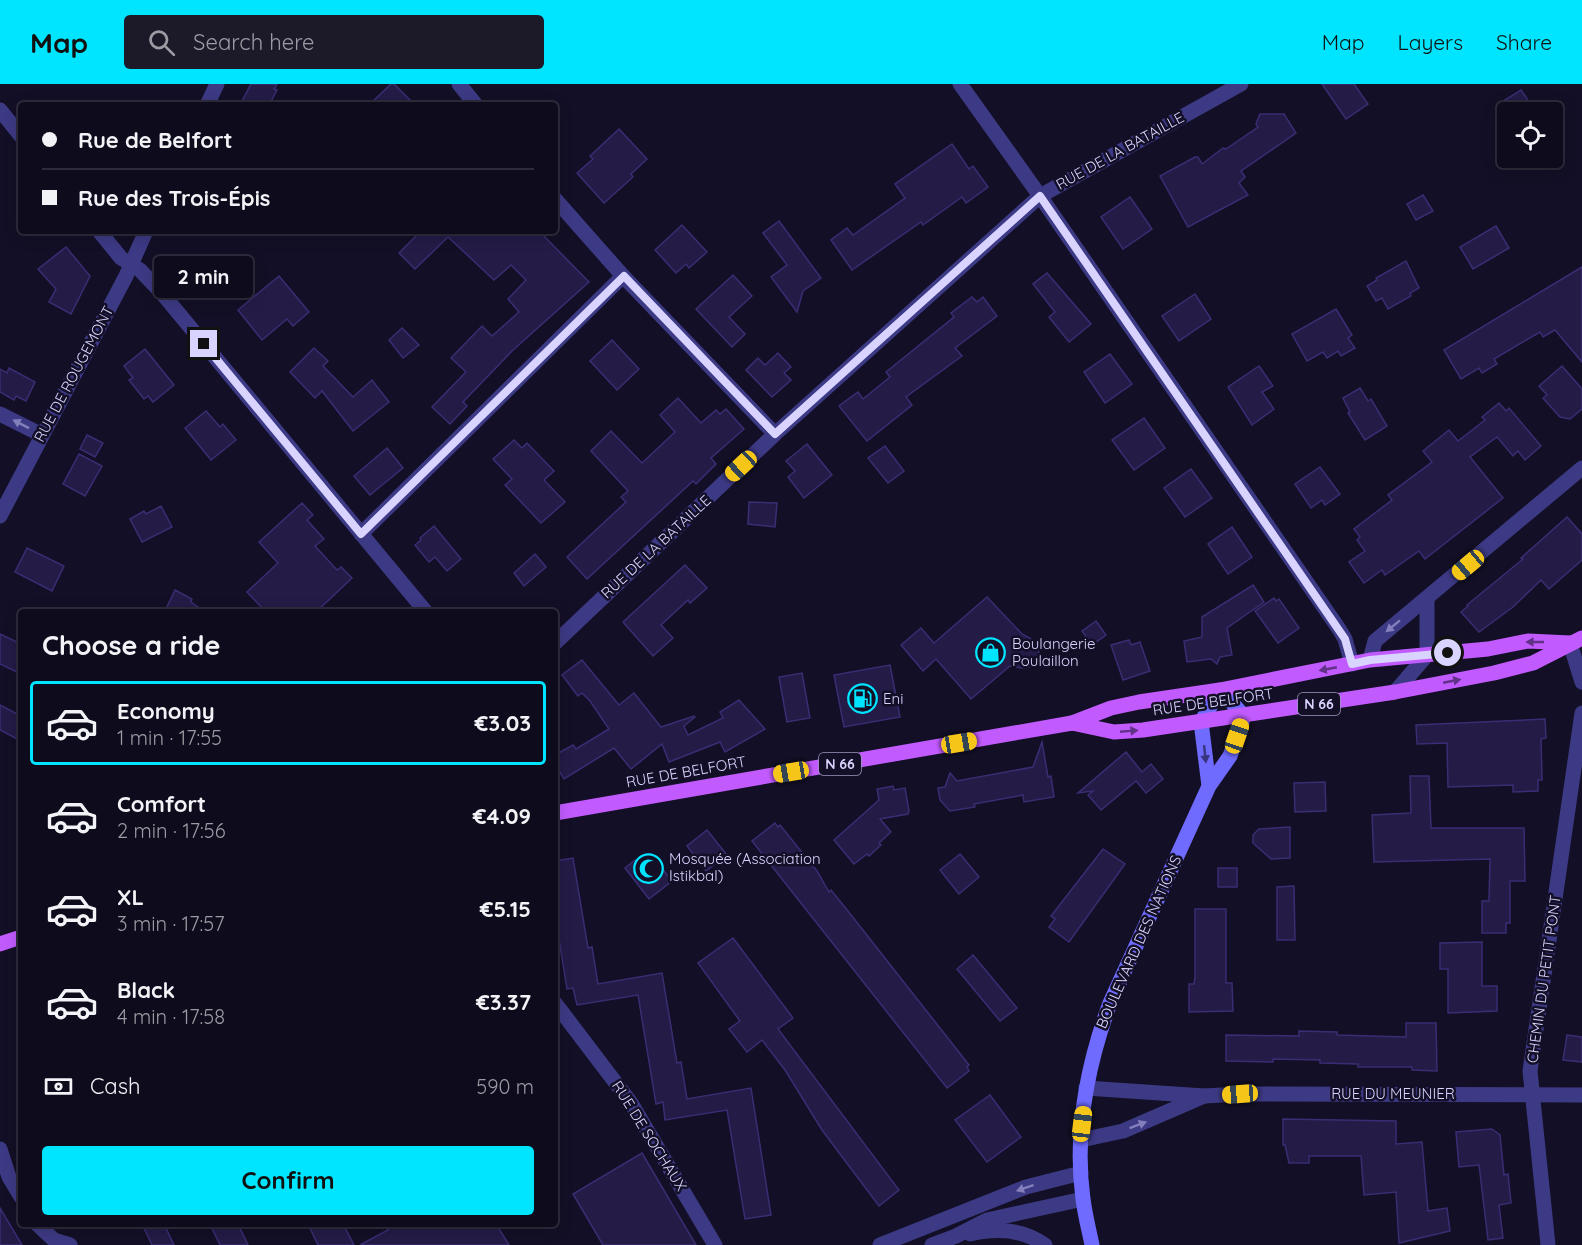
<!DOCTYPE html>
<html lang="en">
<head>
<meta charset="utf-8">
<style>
  body { margin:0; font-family:Quicksand,sans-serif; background:#1c1929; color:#f1f3f6; height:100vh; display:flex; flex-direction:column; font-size:22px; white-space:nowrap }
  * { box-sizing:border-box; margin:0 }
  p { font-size:20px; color:#9b9ba3 }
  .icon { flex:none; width:33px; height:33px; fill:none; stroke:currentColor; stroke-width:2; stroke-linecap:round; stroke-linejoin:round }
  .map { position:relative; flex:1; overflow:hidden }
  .panel { position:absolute; left:18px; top:525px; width:540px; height:618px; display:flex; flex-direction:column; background:#0e0b1c; border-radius:6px; box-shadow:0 3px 15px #0003,0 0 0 2px #2e2b3b }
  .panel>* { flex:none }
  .hud { position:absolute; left:18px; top:18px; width:540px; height:132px; border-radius:6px; box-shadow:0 3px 15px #0003,0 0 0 2px #2e2b3b; display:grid; align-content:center; height:132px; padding:0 24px; background:#0e0b1c }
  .fabs { position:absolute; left:1497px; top:18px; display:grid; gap:12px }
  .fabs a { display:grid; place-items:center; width:66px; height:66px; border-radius:6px; background:#0e0b1c; box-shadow:0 3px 15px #0003,0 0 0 2px #2e2b3b; font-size:30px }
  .end { position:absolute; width:27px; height:27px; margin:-14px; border:8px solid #d9d4ff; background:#111; box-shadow:0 0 0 3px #111 }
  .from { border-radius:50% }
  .bubble { position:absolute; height:42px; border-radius:6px; background:#0e0b1c; box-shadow:0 3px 15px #0003,0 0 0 2px #2e2b3b; font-size:20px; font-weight:800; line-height:42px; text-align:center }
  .car { position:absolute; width:18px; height:36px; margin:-18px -9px; border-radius:8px; box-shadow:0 0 4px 2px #0007; background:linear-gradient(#f5c518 24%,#345 0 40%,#f5c518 0 76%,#345 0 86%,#f5c518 0) }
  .hud b { display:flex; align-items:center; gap:21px; height:57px; font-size:22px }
  .hud b+b { border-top:2px solid #2e2b3b }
  .hud i { width:15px; height:15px; background:#f1f3f6 }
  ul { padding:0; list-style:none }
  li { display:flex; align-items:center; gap:18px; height:84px; margin:0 12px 9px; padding:0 12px; border:3px solid transparent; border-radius:6px }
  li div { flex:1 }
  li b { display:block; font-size:22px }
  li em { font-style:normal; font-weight:800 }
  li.current { border-color:#00e5ff }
  li>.icon { width:54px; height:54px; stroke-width:1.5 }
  h2 { padding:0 24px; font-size:27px; line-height:72px }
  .pay { display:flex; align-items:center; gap:15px; height:66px; padding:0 24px; font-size:22px }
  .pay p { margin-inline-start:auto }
  .cta { display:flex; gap:12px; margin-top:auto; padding:12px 24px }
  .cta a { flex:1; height:69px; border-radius:6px; background:#00e5ff; color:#111; font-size:24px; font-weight:800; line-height:69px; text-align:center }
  header { display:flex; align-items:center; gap:36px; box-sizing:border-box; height:84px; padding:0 30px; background:#00e5ff; color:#111 }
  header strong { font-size:28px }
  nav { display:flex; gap:33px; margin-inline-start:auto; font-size:21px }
  .search { width:420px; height:54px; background:#1c1929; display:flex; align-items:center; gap:15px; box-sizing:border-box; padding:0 21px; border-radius:6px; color:#9b9ba3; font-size:22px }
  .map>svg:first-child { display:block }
  .building { fill:#241b47; stroke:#3b2d73; stroke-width:1.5 }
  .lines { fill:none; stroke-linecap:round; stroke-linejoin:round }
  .minor { stroke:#3d3a85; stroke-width:15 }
  .tertiary { stroke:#3d3a85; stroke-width:15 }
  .secondary { stroke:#6f6bff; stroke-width:15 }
  .primary { stroke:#c25bff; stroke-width:15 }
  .oneway { fill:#837fbc }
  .oneway2 { fill:#623188 }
  .oneway3 { fill:#38347d }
  .route { stroke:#d9d4ff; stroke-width:8 }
  .labels { text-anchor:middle; stroke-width:5; stroke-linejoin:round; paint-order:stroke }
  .shield { fill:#130f26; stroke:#9e99be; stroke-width:1.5 }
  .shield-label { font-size:14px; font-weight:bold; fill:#d9d4ff }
  .street-label { font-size:15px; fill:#d9d4ff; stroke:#130f26 }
  .poi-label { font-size:15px; fill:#d9d4ff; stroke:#130f26; text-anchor:start }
</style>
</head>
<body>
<header>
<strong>Map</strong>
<div class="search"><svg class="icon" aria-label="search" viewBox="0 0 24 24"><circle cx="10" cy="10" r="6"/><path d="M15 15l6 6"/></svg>Search here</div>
<nav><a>Map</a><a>Layers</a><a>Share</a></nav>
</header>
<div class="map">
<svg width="1582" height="1161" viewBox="0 0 1582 1161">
  <rect width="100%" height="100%" fill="#130f26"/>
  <g class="building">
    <polygon points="251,0 277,0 274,5 277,6 269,21 240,21"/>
    <polygon points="391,0 394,0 415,21 369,21"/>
    <polygon points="1322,0 1354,0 1368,20 1346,35"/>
    <polygon points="1521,6 1536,28 1513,28 1505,16"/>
    <polygon points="1260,30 1284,30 1296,49 1241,87 1245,93 1239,99 1248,111 1188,143 1160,92 1195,73 1198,73 1202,80 1223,64 1226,65 1258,43 1256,40"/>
    <polygon points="619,45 647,75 631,90 633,93 604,119 577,89 593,75 590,72"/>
    <polygon points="952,60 969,85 973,82 988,103 966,119 962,113 923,141 921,138 852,186 831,156 847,144 853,151 905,114 895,100"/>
    <polygon points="1423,111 1433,127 1416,136 1407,120"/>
    <polygon points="1130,113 1152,145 1123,165 1101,133"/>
    <polygon points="779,137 821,194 803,207 797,228 771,193 787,181 763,149"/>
    <polygon points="682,141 707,168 689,184 686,180 676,189 655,166"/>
    <polygon points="1496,142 1509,164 1473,185 1460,163"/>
    <polygon points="421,147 539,147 589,198 512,267 463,318 467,322 450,340 432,323 466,288 451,274 482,242 492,252 519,228 508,215 526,196 511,181 494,196 448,153 415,185 399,169"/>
    <polygon points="66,163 90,192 71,230 49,218 56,205 38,185"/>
    <polygon points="1406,177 1419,204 1410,209 1411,212 1388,225 1382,214 1376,217 1367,202 1377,196 1376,194"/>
    <polygon points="1582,183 1582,278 1555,246 1543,253 1540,248 1494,275 1497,280 1482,289 1479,284 1461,295 1444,266"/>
    <polygon points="1047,189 1091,240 1069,258 1049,233 1055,228 1033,200"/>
    <polygon points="733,191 752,212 729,233 745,250 732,263 696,225"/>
    <polygon points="279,192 309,228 293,242 287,235 262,256 238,226"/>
    <polygon points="1195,210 1211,235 1179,257 1162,232"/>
    <polygon points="972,213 977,218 983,213 997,232 955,264 962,272 906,313 912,321 867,357 839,322 858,308 863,315 890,293 886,288 954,233 951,229"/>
    <polygon points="1336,225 1352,251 1348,254 1355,264 1341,272 1338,267 1327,274 1323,268 1307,277 1292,250"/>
    <polygon points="402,244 419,261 403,274 389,256"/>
    <polygon points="612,256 639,285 617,306 590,277"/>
    <polygon points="314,264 328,277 323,282 353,313 372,296 389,318 353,347 322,307 315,314 290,288"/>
    <polygon points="145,265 174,301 153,318 148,312 144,315 129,296 133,294 124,282"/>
    <polygon points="778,269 791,283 784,289 791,296 772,313 746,286 758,274 765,281"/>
    <polygon points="1110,270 1132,300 1105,319 1084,288"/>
    <polygon points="1259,282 1273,302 1262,308 1274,325 1252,341 1228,303"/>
    <polygon points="1562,282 1582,305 1582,325 1570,335 1560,333 1543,314 1547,311 1539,302"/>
    <polygon points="9,284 35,298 26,317 16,312 14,316 0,308 0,285 7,289"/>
    <polygon points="1360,304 1368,317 1371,315 1387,342 1365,356 1348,329 1350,328 1343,314"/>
    <polygon points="678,314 701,339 716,326 720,330 726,325 744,345 711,374 716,380 696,400 693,397 587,495 567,473 626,418 621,413 628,407 591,367 611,347 642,379 675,348 660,331"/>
    <polygon points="1499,319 1506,327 1509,324 1541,362 1525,376 1518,367 1513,372 1497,353 1470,373 1503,414 1425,475 1419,467 1385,491 1382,486 1364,499 1349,478 1365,467 1357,456 1360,453 1354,445 1392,416 1388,411 1432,378 1423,367 1449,346 1458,357 1485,336 1482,333"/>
    <polygon points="206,327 220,343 223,340 236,356 211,376 185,344"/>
    <polygon points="1144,334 1165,364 1134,386 1112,356"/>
    <polygon points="87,351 103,359 95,373 80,365"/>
    <polygon points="514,356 522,364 527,359 554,387 544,396 565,418 541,439 505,401 512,395 493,375"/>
    <polygon points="807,360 832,391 804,414 788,393 795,387 786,377"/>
    <polygon points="885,362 904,387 888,399 868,374"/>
    <polygon points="387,364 403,384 370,411 354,392"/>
    <polygon points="79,370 102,382 85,412 63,400"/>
    <polygon points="1320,383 1340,410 1325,421 1322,416 1311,424 1295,400"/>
    <polygon points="1191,385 1212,414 1185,433 1164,404"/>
    <polygon points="749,418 777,419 775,443 748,440"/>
    <polygon points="302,419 313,431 307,436 324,455 315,462 337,486 341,483 352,494 316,528 266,528 247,508 278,479 259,458"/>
    <polygon points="161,422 172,443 142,458 130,435 144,427 146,430"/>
    <polygon points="1567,433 1582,450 1582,476 1549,505 1541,496 1513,523 1479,548 1461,528 1468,522 1467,521 1523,475 1521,474"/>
    <polygon points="434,442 461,475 447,487 435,473 429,478 415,461 421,456 420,454"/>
    <polygon points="1232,443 1252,473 1228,490 1208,460"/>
    <polygon points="27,464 64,482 52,507 15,488"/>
    <polygon points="535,470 546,483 524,502 514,489"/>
    <polygon points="685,481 707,504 690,519 688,516 661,541 673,554 653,572 623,538"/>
    <polygon points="1253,501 1264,518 1227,544 1232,571 1220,573 1217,580 1211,575 1187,578 1184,557 1202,553 1202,533"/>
    <polygon points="175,506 192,515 191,518 205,528 176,528 167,523"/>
    <polygon points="987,513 1022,550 1035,557 1039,566 1039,572 1035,579 1029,583 1022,584 1010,582 971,615 936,575 923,587 901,561 921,544 934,559"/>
    <polygon points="1274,514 1276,517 1279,515 1299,544 1278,559 1255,527"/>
    <polygon points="1096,537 1106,551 1092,561 1082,547"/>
    <polygon points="0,550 21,560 21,590 0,580"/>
    <polygon points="1129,556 1131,561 1140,558 1150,587 1123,596 1111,561"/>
    <polygon points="582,576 619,621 634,609 661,643 694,632 695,633 684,642 688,651 723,634 720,628 739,616 765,645 725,668 720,658 669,678 662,660 631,685 614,664 564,695 555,680 555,671 573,661 576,665 609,645 590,617 582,609 578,612 562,591"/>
    <polygon points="890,581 900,633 844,643 834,591"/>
    <polygon points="802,589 810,634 787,638 779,593"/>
    <polygon points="0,621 21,632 21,657 0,646"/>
    <polygon points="1545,635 1546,654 1541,655 1542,696 1538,696 1538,707 1513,708 1513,701 1448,703 1447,659 1417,660 1416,641"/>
    <polygon points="1042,658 1048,693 1051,692 1054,713 1024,718 1023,711 974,720 975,723 950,727 940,716 938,704 945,703 950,689 957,697 1033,683"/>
    <polygon points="1126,668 1142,688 1151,680 1163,695 1146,709 1136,697 1101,726 1088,711 1093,707 1078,709"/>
    <polygon points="1410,692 1429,692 1431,744 1524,744 1525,797 1510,797 1510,839 1506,839 1506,849 1482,849 1482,817 1489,817 1490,775 1374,778 1372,731 1411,729"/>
    <polygon points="1325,698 1326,727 1295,728 1294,699"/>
    <polygon points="893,702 894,706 905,704 909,727 908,730 880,735 891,748 879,759 881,761 869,772 867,770 854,780 834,756 879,716 877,705"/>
    <polygon points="775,739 778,743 780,741 817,787 829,808 831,806 844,822 969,981 967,983 969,987 947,1004 752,757"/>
    <polygon points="1290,743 1290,774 1271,775 1253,759 1253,751 1259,745"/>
    <polygon points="707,746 727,771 706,787 687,762"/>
    <polygon points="1103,765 1125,780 1069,858 1049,843 1055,835 1051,832"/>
    <polygon points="651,770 672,797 649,815 625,784 635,776 642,777"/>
    <polygon points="960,770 979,793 959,810 940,786"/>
    <polygon points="573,774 588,864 592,863 598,900 662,889 677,979 681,978 687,1015 751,1004 771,1131 745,1135 727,1026 665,1036 663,1018 656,1020 638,911 577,921 573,904 567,905 555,830 555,777"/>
    <rect x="1218" y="784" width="19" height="19"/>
    <polygon points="1294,802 1295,856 1277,856 1277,803"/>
    <polygon points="1195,825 1226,825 1226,899 1232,899 1233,927 1189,928 1189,900 1194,900 1195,893"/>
    <polygon points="733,854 793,934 778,945 899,1106 879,1122 822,1046 785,986 762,956 747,968 729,945 740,937 698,879"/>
    <polygon points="1482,858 1482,902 1497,902 1497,927 1448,929 1448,885 1440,885 1440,859"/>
    <polygon points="973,871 1017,924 1000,937 957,885"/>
    <polygon points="1406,939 1436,939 1437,987 1412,986 1412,983 1358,983 1358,980 1320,979 1320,976 1273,975 1273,978 1226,977 1226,951 1299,952 1299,947 1337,948 1337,951 1406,953"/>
    <polygon points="1567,951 1582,953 1582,978 1563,976"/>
    <polygon points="990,1011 1021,1053 987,1078 955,1036"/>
    <polygon points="1283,1035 1396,1037 1396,1060 1422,1058 1428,1127 1447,1124 1450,1147 1399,1159 1396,1108 1364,1111 1361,1072 1309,1072 1309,1079 1289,1079 1285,1061 1283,1061"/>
    <polygon points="1492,1045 1500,1051 1504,1091 1508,1090 1511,1119 1499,1121 1503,1154 1488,1156 1479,1081 1459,1083 1456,1048"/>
    <polygon points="642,1069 696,1161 603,1161 573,1110"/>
    <polygon points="0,1124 22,1161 0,1161"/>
    <polygon points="142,1140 164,1140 174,1161 152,1161"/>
    <polygon points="210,1140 238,1140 248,1161 220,1161"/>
    <polygon points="308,1140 343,1140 354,1161 318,1161"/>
    <polygon points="384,1140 496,1140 509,1161 360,1161 388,1146"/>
  </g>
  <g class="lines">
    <g class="minor">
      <polyline points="459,0 476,21"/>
      <polyline points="960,0 1040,112 1339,545 1345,555 1352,580"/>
      <polyline points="207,21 217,0"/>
      <polyline points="0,26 21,52"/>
      <polyline points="555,115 623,192 775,350"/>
      <polyline points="99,147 121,174 140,186 161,208 426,528"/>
      <polyline points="0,330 42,351"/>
      <polyline points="0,432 126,192 146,147"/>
      <polyline points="361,450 623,192"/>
      <polyline points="555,559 775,350 1040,112 1241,0"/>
      <polyline points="1570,559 1582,598"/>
      <polyline points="1370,576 1375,557 1582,384"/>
      <polyline points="1395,608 1427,571 1427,515"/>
      <polyline points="555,919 631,1019 715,1161"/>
      <polyline points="1204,1012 1240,1010 1582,1011"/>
      <polyline points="1081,1056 1123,1047 1204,1012 1086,1004"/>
      <polyline points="0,1065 9,1093 21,1113"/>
      <polyline points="37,1140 54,1156 70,1161"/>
      <polyline points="1548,1161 1530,987 1582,629"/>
    </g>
    <g class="tertiary">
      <path d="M970,1150c26,-6 53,-5 75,11"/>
      <polyline points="880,1161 1026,1103 1081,1089"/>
      <polyline points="932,1161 956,1152 987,1136 1083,1115"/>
    </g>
    <path class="secondary" d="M1092,1161c-3,-15 -7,-30 -9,-46 -9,-66 4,-133 27,-196l99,-217 21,-30 14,-40 -24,-26 -19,32 8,64"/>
    <g class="primary">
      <polyline points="1072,639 1114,648 1143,646 1395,608 1494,589 1533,579 1582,554"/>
      <polyline points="555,729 1072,639 1111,624 1139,618 1220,606 1370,576 1488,565 1528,557 1570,559"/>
      <polyline points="0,860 21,853"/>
    </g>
  </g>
  <defs><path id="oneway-solid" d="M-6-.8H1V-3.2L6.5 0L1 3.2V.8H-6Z" transform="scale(1.5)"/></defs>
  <g class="oneway">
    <use href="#oneway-solid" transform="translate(21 340) rotate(-153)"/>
    <use href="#oneway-solid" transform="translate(1393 542) rotate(141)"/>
    <use href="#oneway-solid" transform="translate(1138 1041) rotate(-21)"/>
    <use href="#oneway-solid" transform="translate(1025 1104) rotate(161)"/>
  </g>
  <g class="oneway2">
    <use href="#oneway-solid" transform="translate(1535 558) rotate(-180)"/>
    <use href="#oneway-solid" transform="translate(1328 585) rotate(169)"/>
    <use href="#oneway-solid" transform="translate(1452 597) rotate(-11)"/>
    <use href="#oneway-solid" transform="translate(1129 647) rotate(-5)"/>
  </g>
  <use class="oneway3" href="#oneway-solid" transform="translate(1205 670) rotate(84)"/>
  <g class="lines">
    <polyline class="route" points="204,260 361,450 624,192 775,350 1040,112 1345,555 1352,580 1370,576 1448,569"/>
  </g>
  <defs>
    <symbol id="shop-ring" viewBox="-11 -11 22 22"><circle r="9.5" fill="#130f26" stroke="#00e5ff" stroke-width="1.5"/><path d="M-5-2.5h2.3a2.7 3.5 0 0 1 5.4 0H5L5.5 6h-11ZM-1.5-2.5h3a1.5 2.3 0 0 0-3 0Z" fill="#00e5ff"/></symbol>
    <symbol id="fuel-ring" viewBox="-11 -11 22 22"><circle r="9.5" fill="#130f26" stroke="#00e5ff" stroke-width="1.5"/><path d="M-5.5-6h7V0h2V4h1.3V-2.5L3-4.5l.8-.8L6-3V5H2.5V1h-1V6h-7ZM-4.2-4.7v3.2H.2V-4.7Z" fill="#00e5ff"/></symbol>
    <symbol id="mosque-ring" viewBox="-11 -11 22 22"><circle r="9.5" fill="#130f26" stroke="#00e5ff" stroke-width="1.5"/><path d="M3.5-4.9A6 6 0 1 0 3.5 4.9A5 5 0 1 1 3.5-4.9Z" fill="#00e5ff"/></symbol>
  </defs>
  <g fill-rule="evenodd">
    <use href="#shop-ring" x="974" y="552" width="33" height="33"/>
    <use href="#fuel-ring" x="846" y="598" width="33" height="33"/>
    <use href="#mosque-ring" x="632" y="768" width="33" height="33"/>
  </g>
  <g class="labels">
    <g class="shield">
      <rect x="1298" y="609" width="42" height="22" rx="4.5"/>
      <rect x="819" y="669" width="42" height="22" rx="4.5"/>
    </g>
    <g class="shield-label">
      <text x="1319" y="625">N 66</text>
      <text x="840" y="685">N 66</text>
    </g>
    <g class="street-label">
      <text transform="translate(1120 67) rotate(-29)" y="5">RUE DE LA BATAILLE</text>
      <text transform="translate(74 290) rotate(-62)" y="5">RUE DE ROUGEMONT</text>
      <text transform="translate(656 463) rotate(-43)" y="5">RUE DE LA BATAILLE</text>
      <text transform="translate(1213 618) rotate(-8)" y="5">RUE DE BELFORT</text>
      <text transform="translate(686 688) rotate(-10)" y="5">RUE DE BELFORT</text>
      <text transform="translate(1139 858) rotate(-66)" y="5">BOULEVARD DES NATIONS</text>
      <text transform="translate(1544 895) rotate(-82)" y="5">CHEMIN DU PETIT PONT</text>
      <text x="1393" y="1015">RUE DU MEUNIER</text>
      <text transform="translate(649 1052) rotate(58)" y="5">RUE DE SOCHAUX</text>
    </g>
    <g class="poi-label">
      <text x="1012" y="565">Boulangerie<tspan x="1012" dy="17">Poulaillon</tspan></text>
      <text x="883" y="620">Eni</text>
      <text x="669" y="780">Mosquée (Association<tspan x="669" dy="17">Istikbal)</tspan></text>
    </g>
  </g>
</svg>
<div class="fabs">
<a><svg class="icon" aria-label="locate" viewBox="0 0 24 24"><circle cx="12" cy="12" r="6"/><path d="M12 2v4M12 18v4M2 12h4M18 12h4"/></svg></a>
</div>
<i class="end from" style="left:1448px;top:569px"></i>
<i class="end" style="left:204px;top:260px"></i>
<div class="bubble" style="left:154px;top:172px;width:99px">2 min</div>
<i class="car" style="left:741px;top:382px;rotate:227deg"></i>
<i class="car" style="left:1468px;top:481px;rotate:230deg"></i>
<i class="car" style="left:1237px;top:652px;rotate:19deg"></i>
<i class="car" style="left:959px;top:659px;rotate:80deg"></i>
<i class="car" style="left:791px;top:688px;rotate:260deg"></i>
<i class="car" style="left:1240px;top:1010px;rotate:266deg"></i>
<i class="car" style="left:1082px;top:1040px;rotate:7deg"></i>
<div class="hud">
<b><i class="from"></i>Rue de Belfort</b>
<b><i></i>Rue des Trois-Épis</b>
</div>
<section class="panel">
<h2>Choose a ride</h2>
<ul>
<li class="current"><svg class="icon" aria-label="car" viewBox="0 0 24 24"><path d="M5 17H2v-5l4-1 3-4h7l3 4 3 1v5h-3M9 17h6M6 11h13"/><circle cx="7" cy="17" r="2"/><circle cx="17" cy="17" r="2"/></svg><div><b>Economy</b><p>1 min · 17:55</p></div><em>€3.03</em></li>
<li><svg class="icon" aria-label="car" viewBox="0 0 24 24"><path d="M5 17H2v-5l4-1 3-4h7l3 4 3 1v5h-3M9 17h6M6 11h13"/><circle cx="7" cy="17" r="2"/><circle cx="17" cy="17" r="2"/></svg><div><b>Comfort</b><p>2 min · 17:56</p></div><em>€4.09</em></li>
<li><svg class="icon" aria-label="car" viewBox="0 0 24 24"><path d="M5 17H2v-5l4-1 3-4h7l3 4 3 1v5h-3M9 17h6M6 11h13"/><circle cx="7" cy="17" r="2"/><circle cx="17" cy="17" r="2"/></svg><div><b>XL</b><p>3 min · 17:57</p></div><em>€5.15</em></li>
<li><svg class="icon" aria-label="car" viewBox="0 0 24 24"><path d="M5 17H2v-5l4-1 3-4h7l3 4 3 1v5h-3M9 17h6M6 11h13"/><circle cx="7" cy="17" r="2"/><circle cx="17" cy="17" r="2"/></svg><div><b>Black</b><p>4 min · 17:58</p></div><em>€3.37</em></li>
</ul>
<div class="pay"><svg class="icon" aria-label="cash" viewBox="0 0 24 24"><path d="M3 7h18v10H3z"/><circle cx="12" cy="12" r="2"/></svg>Cash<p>590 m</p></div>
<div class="cta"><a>Confirm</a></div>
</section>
</div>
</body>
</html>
